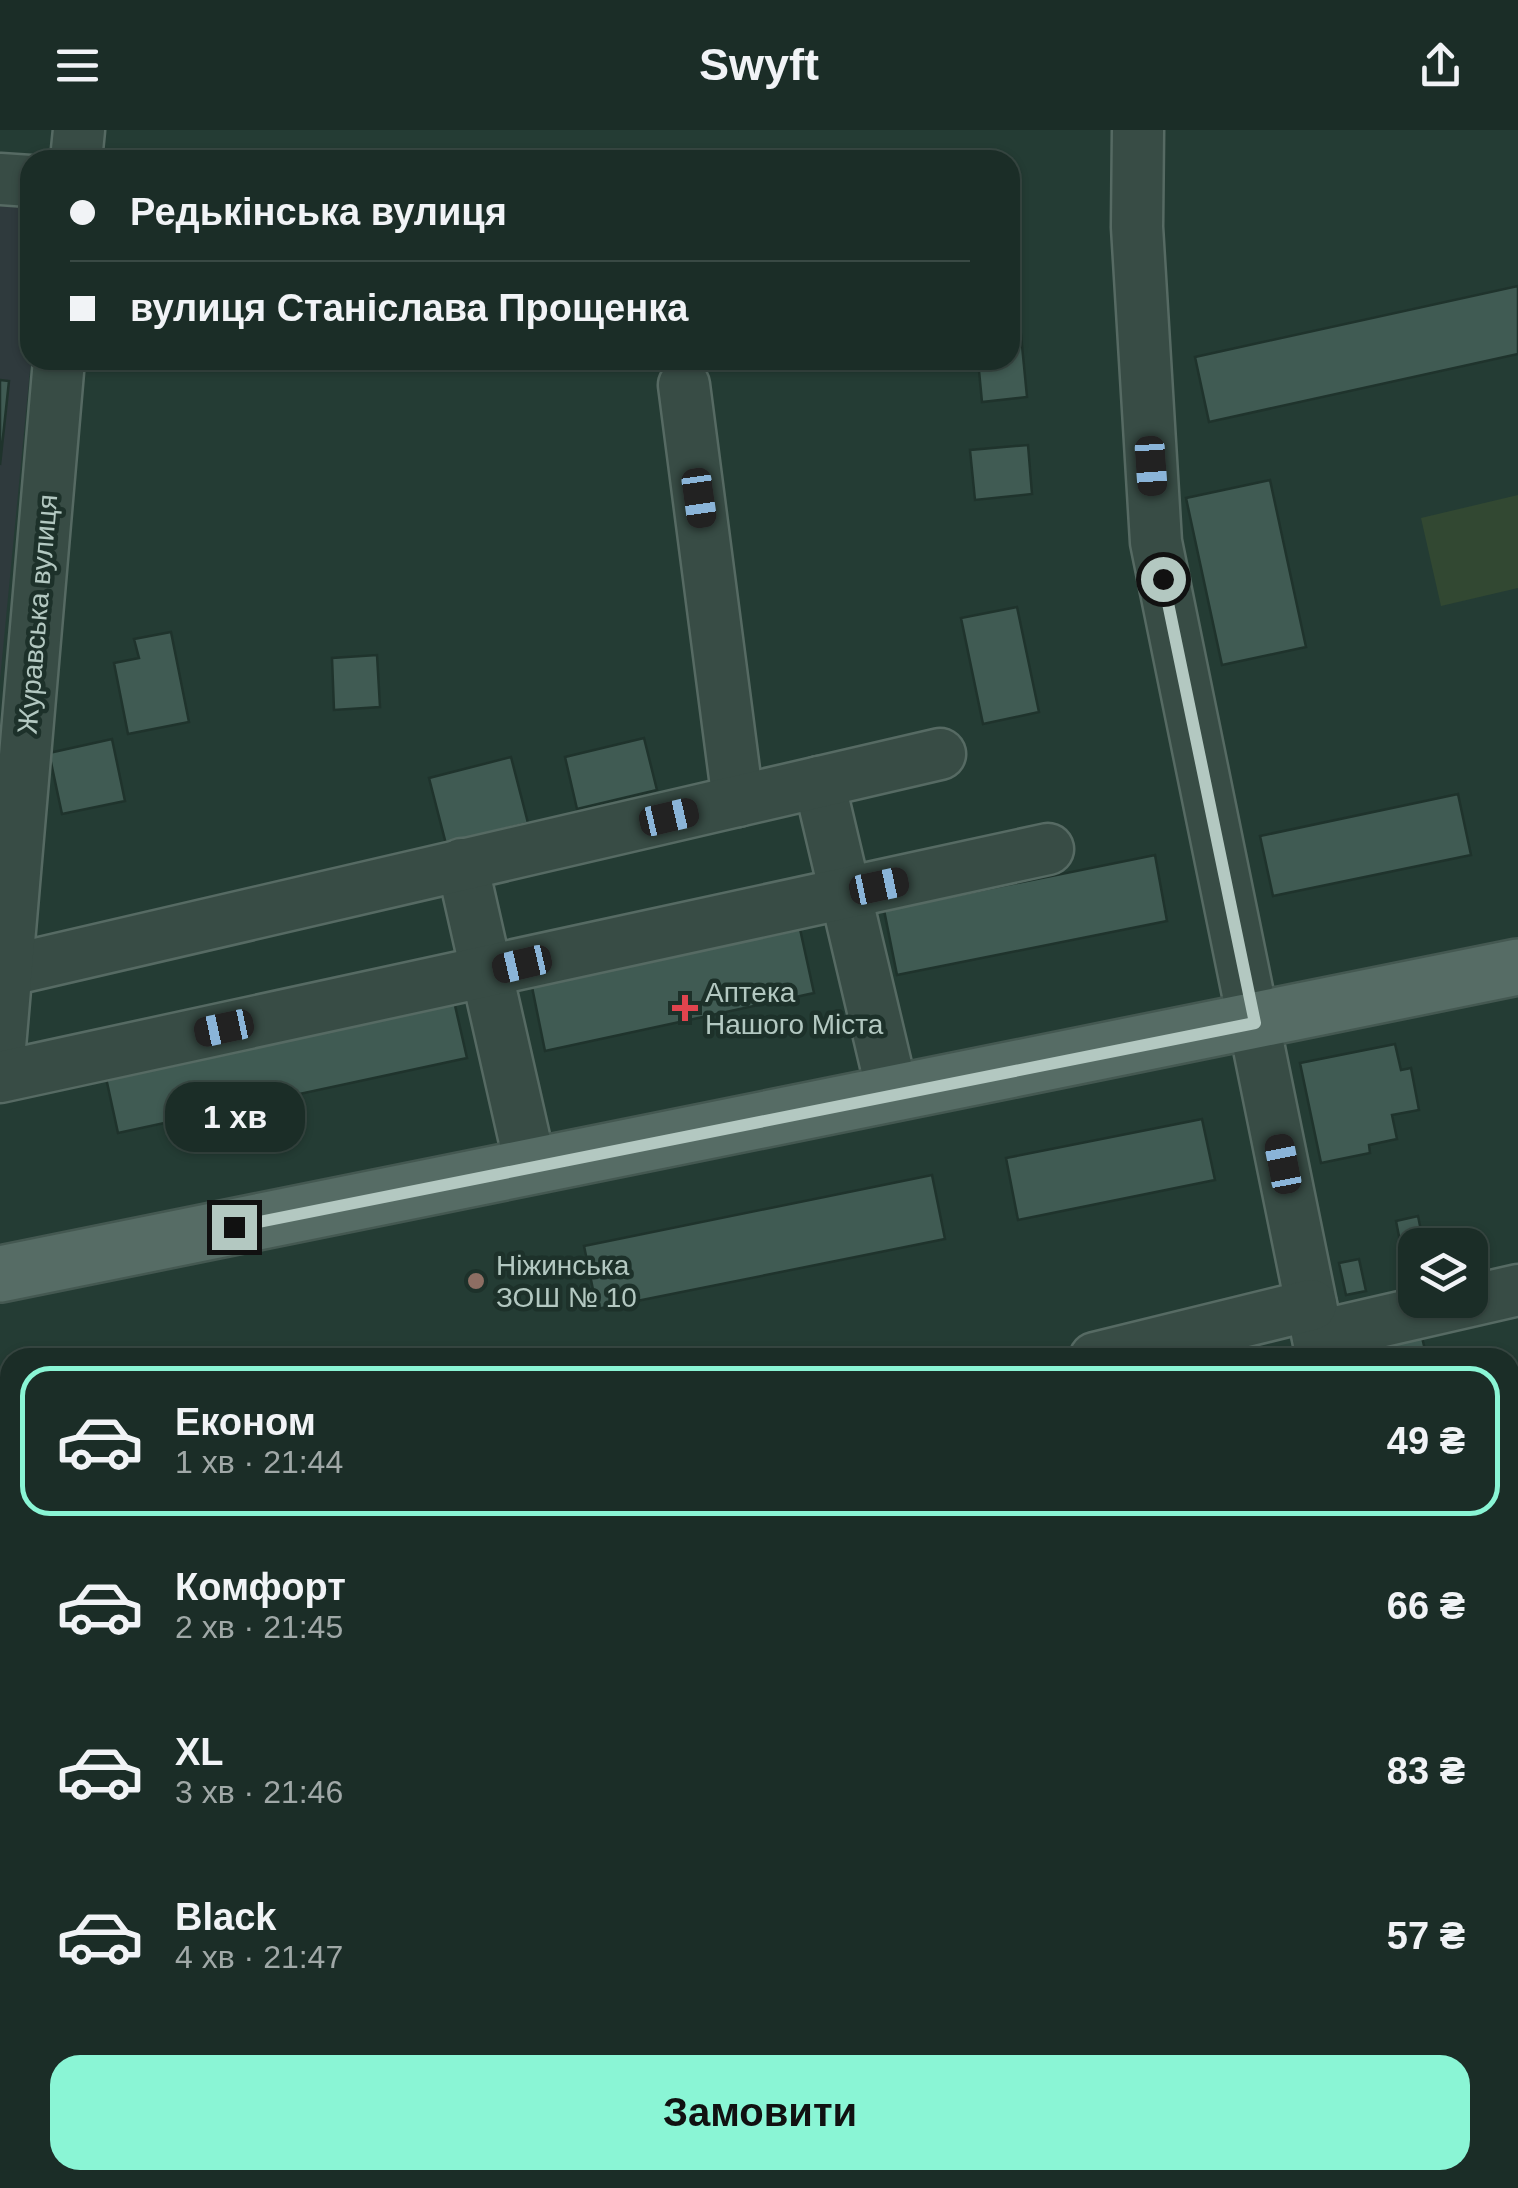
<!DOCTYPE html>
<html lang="uk">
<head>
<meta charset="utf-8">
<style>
  body { margin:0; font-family:Helvetica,sans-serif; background:#24352f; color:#f1f3f6; height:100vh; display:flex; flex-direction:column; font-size:38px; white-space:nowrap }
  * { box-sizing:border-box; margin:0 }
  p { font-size:32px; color:#a0a8a7 }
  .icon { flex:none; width:55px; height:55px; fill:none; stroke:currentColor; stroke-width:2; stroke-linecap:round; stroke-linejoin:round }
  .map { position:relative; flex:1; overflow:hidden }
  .sheet { position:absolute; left:0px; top:1218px; width:1520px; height:842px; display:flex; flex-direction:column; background:#1b2d27; border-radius:30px 30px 0 0; box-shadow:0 2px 8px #0004,0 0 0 2px #394944 }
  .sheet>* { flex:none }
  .hud { position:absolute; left:20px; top:20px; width:1000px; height:220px; border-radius:30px; box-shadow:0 2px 8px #0004,0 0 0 2px #394944; display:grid; align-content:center; height:220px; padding:0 50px; background:#1b2d27 }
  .buttons { position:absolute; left:1398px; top:1098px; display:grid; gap:20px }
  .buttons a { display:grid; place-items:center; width:90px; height:90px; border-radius:20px; background:#1b2d27; box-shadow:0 2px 8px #0004,0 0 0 2px #394944; font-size:50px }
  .end { position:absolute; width:45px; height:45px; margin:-22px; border:12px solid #b3c8c1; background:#111; box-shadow:0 0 0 5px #111 }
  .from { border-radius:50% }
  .bubble { position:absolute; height:70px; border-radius:30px; background:#1b2d27; box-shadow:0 2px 8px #0004,0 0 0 2px #394944; font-size:32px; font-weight:600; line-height:70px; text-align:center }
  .car { position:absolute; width:30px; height:60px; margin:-30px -15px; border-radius:12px; box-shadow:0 0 8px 2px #0007; background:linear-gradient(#222 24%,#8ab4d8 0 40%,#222 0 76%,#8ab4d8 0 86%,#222 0) }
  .hud b { display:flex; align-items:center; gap:35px; height:95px; font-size:38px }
  .hud b+b { border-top:2px solid #394944 }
  .hud i { width:25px; height:25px; background:#f1f3f6 }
  ul { padding:18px 0 0; list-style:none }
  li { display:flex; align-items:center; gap:30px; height:150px; margin:0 20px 15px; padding:0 30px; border:5px solid transparent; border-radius:30px }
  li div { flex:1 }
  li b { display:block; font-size:38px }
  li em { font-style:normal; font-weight:600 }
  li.on { border-color:#8af5d5 }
  li>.icon { width:90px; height:90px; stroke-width:1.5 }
  .cta { display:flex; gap:20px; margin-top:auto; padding:20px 50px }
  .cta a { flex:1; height:115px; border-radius:30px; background:#8af5d5; color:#111; font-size:40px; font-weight:600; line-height:115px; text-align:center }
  header { display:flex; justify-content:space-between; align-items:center; height:130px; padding:0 50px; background:#1b2d27; font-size:45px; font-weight:600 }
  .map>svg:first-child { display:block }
  .medical { fill:#2f3a3d }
  .green { fill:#324832 }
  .building { fill:#405b53; stroke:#1f332c; stroke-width:2.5 }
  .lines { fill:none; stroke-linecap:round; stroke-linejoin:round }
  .minor-casing { stroke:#566a63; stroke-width:55 }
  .major-casing { stroke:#445851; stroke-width:60 }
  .minor { stroke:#384c45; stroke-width:50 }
  .major { stroke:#566c65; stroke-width:55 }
  .route { stroke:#b3c8c1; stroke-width:12 }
  .health-dot { fill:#e0444e; stroke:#1d312a; stroke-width:4 }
  .education-dot { fill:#8d6e63; stroke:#1d312a; stroke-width:4 }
  .labels { text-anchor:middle; stroke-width:9; stroke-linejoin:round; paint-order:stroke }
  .street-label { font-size:28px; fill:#b3c8c1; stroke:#1d312a }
  .poi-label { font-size:28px; fill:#b3c8c1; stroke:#1d312a; text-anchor:start }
</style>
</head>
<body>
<header><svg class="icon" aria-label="menu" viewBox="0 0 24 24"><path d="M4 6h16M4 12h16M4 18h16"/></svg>Swyft<svg class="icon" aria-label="share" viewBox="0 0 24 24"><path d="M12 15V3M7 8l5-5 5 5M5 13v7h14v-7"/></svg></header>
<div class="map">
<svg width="1518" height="2058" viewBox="0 0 1518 2058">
  <rect width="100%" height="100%" fill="#243c34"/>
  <polygon class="medical" points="0,37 30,40 31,230 0,550"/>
  <polygon class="green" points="1518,365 1518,458 1441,476 1421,388"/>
  <g class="building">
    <polygon points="1518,156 1518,224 1209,292 1195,227"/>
    <polygon points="1021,205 1027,267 982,272 978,230 1010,230 1010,206"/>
    <polygon points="0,250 9,251 0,335"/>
    <polygon points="1028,315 1032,364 975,370 970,320"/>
    <polygon points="1270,350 1306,517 1222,535 1186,368"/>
    <polygon points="1017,477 1039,582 983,594 961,488"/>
    <polygon points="171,502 189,592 128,604 114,533 139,528 134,509"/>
    <polygon points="377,525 380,577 334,580 332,528"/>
    <polygon points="644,608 657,660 577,679 565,627"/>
    <polygon points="112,609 125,671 62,684 49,623"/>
    <polygon points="511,627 528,693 446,714 429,648"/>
    <polygon points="1458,664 1471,725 1273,766 1260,706"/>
    <polygon points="1155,725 1167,791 897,845 884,780"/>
    <polygon points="800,799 814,863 545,921 532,857"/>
    <polygon points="451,858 467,928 118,1003 103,934"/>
    <polygon points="1395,914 1401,940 1411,938 1419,980 1392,985 1397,1009 1369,1015 1370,1023 1321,1033 1300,933"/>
    <polygon points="1202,989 1215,1050 1018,1090 1006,1028"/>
    <polygon points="932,1045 945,1109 597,1179 584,1116"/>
    <polygon points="1418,1086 1424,1115 1415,1115 1415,1150 1408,1152 1396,1091"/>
    <polygon points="1359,1129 1366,1161 1346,1165 1339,1133"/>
    <polygon points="1418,1191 1427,1228 1357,1228 1352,1207"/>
    <polygon points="1518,1409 1518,1472 1510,1474 1510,1412"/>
    <polygon points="0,1467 10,1502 10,1608 0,1610"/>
    <polygon points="10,1719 10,1773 0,1751 0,1724"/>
  </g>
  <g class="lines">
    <defs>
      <g id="minor">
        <polyline points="1138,0 1137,97 1156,412 1322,1228"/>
        <polyline points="76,30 79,0"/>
        <polyline points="0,49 30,51"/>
        <polyline points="684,255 738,671"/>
        <polyline points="819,652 893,965"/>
        <polyline points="462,734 531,1038"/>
        <polyline points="6,841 940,624"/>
        <polyline points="0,917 59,230"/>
        <polyline points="0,947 1048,719"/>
        <polyline points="1318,1206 1518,1160"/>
        <polyline points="1095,1228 1311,1175"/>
        <polyline points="0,1277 10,1316"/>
        <polyline points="0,1433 10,1430"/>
        <polyline points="1510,1514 1518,1511"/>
        <polyline points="1510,1805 1518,1802"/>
        <polyline points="273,2050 277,2058"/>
        <polyline points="1488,2050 1490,2058"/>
      </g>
      <polyline id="major" points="0,1144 1518,837"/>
    </defs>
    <use href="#minor" class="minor-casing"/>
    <use href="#major" class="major-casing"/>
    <use href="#minor" class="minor"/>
    <use href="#major" class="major"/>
  </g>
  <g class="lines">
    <polyline class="route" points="234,1097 1255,893 1163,449"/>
  </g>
  <path class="health-dot" d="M680 863h10v10h10v10h-10v10h-10v-10h-10v-10h10z"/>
  <circle class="education-dot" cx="476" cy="1151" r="10"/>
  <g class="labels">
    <g class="street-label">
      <text transform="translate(37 484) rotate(-85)" y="10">Журавська вулиця</text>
    </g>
    <g class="poi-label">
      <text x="705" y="872">Аптека<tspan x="705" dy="32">Нашого Міста</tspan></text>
      <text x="496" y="1145">Ніжинська<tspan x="496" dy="32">ЗОШ № 10</tspan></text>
    </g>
  </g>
</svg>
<div class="buttons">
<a><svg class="icon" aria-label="layers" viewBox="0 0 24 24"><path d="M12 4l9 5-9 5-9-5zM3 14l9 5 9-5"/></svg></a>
</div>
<i class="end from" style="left:1163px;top:449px"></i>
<i class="end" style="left:234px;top:1097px"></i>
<div class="bubble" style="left:165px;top:952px;width:140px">1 хв</div>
<i class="car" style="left:1151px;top:336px;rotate:176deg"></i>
<i class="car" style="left:699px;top:368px;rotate:172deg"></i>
<i class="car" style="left:669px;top:687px;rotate:77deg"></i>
<i class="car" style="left:879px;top:756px;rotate:78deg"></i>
<i class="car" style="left:522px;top:834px;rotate:257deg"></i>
<i class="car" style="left:224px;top:898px;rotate:258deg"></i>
<i class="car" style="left:1283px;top:1034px;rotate:349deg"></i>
<div class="hud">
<b><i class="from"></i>Редькінська вулиця</b>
<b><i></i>вулиця Станіслава Прощенка</b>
</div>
<section class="sheet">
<ul>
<li class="on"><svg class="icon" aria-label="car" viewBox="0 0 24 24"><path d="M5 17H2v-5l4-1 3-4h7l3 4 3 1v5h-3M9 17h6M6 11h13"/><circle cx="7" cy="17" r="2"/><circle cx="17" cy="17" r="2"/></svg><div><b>Економ</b><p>1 хв · 21:44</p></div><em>49 ₴</em></li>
<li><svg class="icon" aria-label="car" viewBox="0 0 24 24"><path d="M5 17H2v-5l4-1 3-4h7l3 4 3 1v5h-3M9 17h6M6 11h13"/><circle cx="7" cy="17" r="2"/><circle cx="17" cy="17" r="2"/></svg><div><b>Комфорт</b><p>2 хв · 21:45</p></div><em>66 ₴</em></li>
<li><svg class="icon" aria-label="car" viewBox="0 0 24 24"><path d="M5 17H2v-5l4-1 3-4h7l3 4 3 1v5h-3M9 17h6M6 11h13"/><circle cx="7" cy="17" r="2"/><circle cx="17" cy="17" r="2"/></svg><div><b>XL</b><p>3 хв · 21:46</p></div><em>83 ₴</em></li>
<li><svg class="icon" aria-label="car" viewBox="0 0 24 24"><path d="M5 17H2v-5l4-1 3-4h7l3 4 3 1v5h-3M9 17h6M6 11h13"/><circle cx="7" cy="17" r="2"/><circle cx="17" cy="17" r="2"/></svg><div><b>Black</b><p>4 хв · 21:47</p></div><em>57 ₴</em></li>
</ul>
<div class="cta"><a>Замовити</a></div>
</section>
</div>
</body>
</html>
